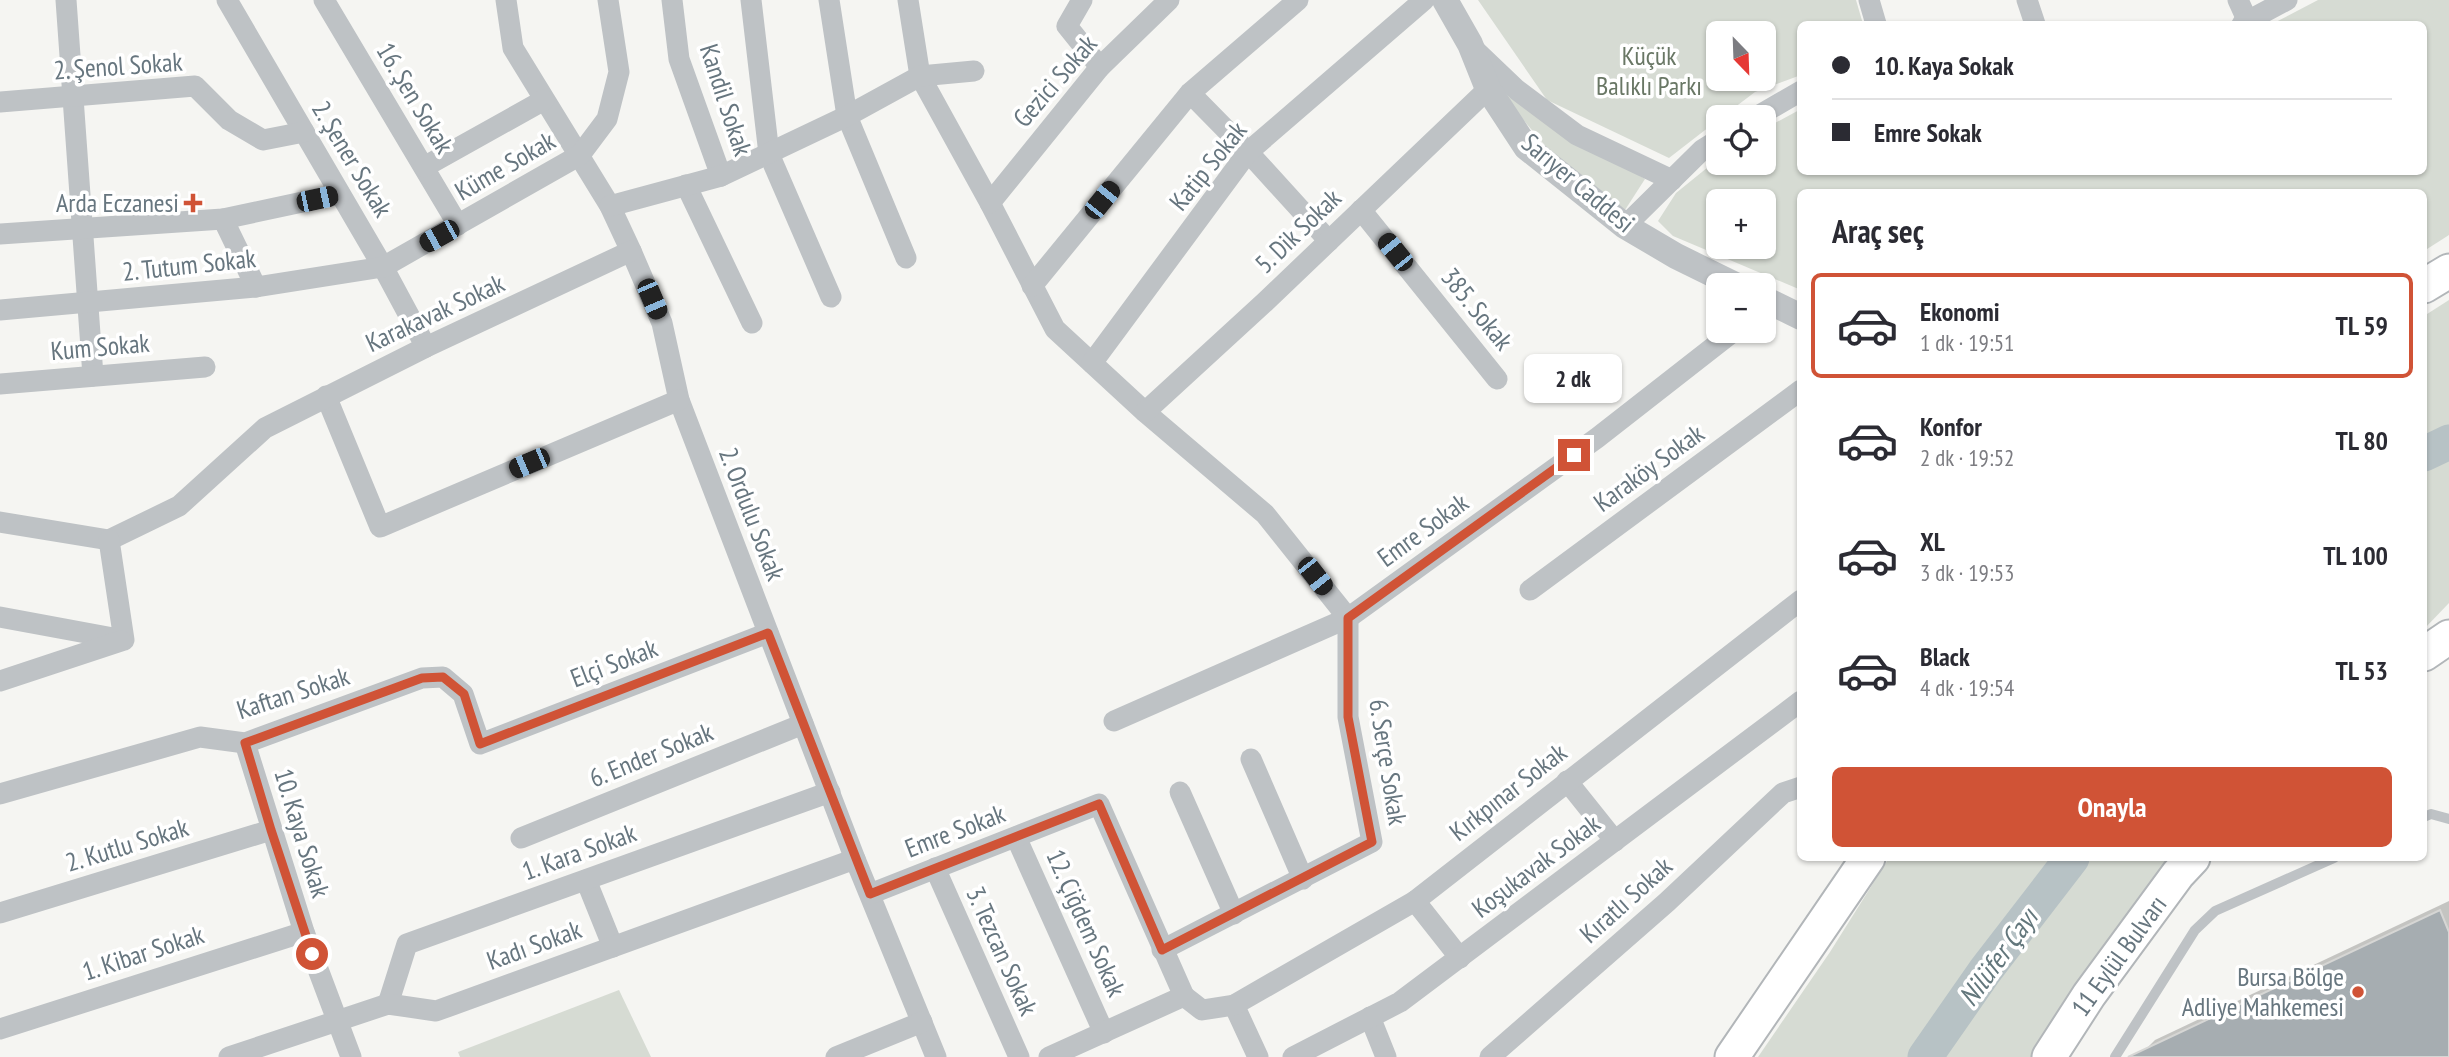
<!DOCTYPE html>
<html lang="tr">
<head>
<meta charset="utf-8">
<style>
  body { margin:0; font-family:"PT Sans Narrow",sans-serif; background:#f7f7f7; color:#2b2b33; height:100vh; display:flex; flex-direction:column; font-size:26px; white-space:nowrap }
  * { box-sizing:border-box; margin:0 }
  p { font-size:23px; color:#7c7c81 }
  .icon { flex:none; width:38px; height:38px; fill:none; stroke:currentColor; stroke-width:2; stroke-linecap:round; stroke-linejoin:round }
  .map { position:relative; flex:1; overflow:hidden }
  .sheet { position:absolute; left:1797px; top:189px; width:630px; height:672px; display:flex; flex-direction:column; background:#fff; border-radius:10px; box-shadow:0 2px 5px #0004 }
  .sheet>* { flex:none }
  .top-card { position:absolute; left:1797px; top:21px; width:630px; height:154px; border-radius:10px; box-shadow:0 2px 5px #0004; display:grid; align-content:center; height:154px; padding:0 35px; background:#fff }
  .needle { width:46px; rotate:157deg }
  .buttons { position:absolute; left:1706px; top:21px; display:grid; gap:14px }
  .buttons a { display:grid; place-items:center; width:70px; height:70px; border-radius:10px; background:#fff; box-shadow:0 2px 5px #0004; font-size:35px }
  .end { position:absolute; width:32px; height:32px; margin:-16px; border:9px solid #d05336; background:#fff; box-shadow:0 0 0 4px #fff }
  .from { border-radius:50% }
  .bubble { position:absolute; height:49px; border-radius:10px; background:#fff; box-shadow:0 2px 5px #0004; font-size:23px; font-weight:600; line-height:49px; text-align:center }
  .car { position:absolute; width:21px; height:42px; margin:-21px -10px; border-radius:9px; box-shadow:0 0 5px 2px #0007; background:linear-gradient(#222 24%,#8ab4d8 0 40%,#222 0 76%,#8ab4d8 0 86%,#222 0) }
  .top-card b { display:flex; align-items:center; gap:24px; height:66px; font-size:26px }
  .top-card b+b { border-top:2px solid #e1e1e2 }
  .top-card i { width:18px; height:18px; background:#2b2b33 }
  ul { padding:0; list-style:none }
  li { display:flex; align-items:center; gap:21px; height:105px; margin:0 14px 10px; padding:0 21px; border:4px solid transparent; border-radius:10px }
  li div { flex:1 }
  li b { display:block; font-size:26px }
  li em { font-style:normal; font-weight:600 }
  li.current { border-color:#d05336 }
  li>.icon { width:63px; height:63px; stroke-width:1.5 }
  h2 { padding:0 35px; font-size:32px; line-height:84px }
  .cta { display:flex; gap:14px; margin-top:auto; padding:14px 35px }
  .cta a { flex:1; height:80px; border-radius:10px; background:#d05336; color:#fff; font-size:28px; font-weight:600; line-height:80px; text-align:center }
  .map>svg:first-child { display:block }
  .green { fill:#d6dbd3; fill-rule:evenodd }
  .shadow { fill:#0003 }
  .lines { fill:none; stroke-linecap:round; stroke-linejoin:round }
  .river { stroke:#b7c2c5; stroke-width:35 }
  .building { fill:#a6adb1; stroke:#d6d6d4; stroke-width:2 }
  .primary-casing { stroke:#b2b6b9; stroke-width:37 }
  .service { stroke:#bec2c5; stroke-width:10 }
  .minor { stroke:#bec2c5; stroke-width:21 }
  .tertiary { stroke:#bec2c5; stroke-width:26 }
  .primary { stroke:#fff; stroke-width:33 }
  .route { stroke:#d05336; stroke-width:9 }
  .poi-dot { fill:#d05336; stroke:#fff; stroke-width:2.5 }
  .labels { text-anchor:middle; stroke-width:7; stroke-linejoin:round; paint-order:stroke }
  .park-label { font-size:26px; fill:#697765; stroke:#fff }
  .street-label { font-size:26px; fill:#67767f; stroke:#fff }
  .poi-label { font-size:26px; fill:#67767f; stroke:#fff; text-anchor:end }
  .water-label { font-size:28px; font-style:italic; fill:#63777c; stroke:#fff }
</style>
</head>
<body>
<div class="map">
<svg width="2449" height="1057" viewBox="0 0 2449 1057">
  <rect width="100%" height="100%" fill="#f5f5f2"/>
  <g class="green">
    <path d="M1478,0h378l7,24h-62v51l-46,17 -33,25h-4v3l-49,38 -122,-58zM1718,33h46v46h-46z"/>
    <path d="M2318,0h131v235l-25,16v-59h-623v98l-128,-54 -15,-15 18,-28 42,-34v4h46v-34l37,-20v63h623v-148h-152zM1764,201v46h-46v-46z"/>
    <polygon points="1507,91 1645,179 1625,210 1548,149 1503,96"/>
    <polygon points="2449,300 2449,603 2424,629 2424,316"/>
    <polygon points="1889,858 2172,858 2114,938 2032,1057 1758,1057 1830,952"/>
    <polygon points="619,990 651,1057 460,1057 458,1052"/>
  </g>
  <polygon class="shadow" points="2449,901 2449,1057 2145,1057 2143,1052 2155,1040"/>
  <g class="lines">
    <g class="river">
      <polyline points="2424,454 2449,442"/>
      <polyline points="1925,1057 1985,971 2072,858"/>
    </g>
  </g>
  <polygon class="building" points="2440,910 2449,932 2449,1057 2128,1057"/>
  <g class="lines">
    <defs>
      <g id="primary">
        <polyline points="2424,286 2449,271"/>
        <polyline points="2424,654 2449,637"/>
        <polyline points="1732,1057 1868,858"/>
        <polyline points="2049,1057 2089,995 2178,874 2193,858"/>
      </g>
    </defs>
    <use href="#primary" class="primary-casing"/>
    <g class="service">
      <polyline points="2424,817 2431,814 2449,819"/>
      <polyline points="2115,1057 2195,930 2215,911 2334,858"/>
    </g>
    <g class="minor">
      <polyline points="66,0 93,376"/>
      <polyline points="227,0 383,267 426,347"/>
      <polyline points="324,0 458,225"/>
      <polyline points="506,0 513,48 610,206 631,251 662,323 679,400 855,859 936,1057"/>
      <polyline points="672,0 679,59 721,176"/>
      <polyline points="751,0 769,154 831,297"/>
      <polyline points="829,0 847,116 906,258"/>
      <polyline points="908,0 920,76 990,203 1055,329 1145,412 1265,514 1348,618 1348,717 1372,842 1162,950"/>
      <polyline points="1082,0 1067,26 1100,67"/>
      <polyline points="1869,0 1876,24"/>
      <polyline points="2027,0 2035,24"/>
      <polyline points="2238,0 2248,22"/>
      <polyline points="2242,24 2287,0"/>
      <polyline points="1474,49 1517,90 1577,135 1672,180"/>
      <polyline points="1190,93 1248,152 1329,241"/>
      <polyline points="0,102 195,86 229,120 263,140 304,132"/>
      <polyline points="1756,117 1801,91"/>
      <polyline points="424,167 544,100"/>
      <polyline points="686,185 752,323"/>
      <polyline points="990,203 1100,67 1169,0"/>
      <polyline points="610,206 721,176 847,116 920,76 974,71"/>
      <polyline points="1361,210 1497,379"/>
      <polyline points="223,219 256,287"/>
      <polyline points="1625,226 1702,150 1718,140"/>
      <polyline points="0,234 223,219 340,194"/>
      <polyline points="1032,286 1190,93 1298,0"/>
      <polyline points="0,310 256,287 383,267 580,155 607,119 619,72 608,0"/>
      <polyline points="1092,363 1248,152 1424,0"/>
      <polyline points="0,384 205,367"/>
      <polyline points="326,396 380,527 679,400"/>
      <polyline points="1145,412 1265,302 1488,89"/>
      <polyline points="0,522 109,540 179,506 265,428 426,347 631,251"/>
      <polyline points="1530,590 1801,390"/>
      <polyline points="0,617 124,640 109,540"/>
      <polyline points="0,681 121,641"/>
      <polyline points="1114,721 1348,618 1597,438 1734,331"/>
      <polyline points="245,743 304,932 351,1057"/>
      <polyline points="1251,759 1303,879"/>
      <polyline points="1567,781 1615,841"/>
      <polyline points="1180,792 1234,914"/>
      <polyline points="0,794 200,737 245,743 422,678 443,677 463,694 480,744 768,633"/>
      <polyline points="1016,837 1104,1033"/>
      <polyline points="521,838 803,724"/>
      <polyline points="935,868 1019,1057"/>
      <polyline points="586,880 613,947"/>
      <polyline points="870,894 1099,804 1184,996"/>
      <polyline points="1415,901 1460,958"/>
      <polyline points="0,913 271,830"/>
      <polyline points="388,1004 407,944 830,792"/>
      <polyline points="1234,1005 1258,1057"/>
      <polyline points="1370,1017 1386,1057"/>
      <polyline points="0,1029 304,932"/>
      <polyline points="229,1057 388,1004 436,1011 855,859"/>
      <polyline points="836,1057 922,1022"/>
      <polyline points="1049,1057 1184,996 1202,1010 1234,1005 1415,901 1801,600"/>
      <polyline points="1293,1057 1400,1002 1801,701"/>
      <polyline points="1490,1057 1667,902 1783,793 1801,787"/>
    </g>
    <g class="tertiary">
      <polyline points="1445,0 1470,44 1488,89 1526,147 1625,226 1676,256 1735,285"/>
      <polyline points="1764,299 1801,317"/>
    </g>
    <use href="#primary" class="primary"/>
  </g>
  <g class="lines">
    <polyline class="route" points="312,954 271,830 245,743 422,678 443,677 464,694 480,744 768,633 870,894 1099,804 1162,950 1372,842 1348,717 1348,618 1574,455"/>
  </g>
  <g class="poi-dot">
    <path d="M189.5 192.5h7v7h7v7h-7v7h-7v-7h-7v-7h7z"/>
    <circle cx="2358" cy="992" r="7"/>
  </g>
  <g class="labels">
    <g class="park-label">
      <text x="1649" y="65">Küçük<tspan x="1649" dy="30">Balıklı Parkı</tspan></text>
    </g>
    <g class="street-label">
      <text transform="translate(118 66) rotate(-4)" y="9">2. Şenol Sokak</text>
      <text transform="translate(1055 81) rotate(-49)" y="9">Gezici Sokak</text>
      <text transform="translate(415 98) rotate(59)" y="9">16. Şen Sokak</text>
      <text transform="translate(726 100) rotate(72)" y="9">Kandil Sokak</text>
      <text transform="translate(352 159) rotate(59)" y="9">2. Şener Sokak</text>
      <text transform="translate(505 166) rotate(-30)" y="9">Küme Sokak</text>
      <text transform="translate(1208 166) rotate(-51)" y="9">Katip Sokak</text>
      <text transform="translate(1578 183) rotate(40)" y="9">Sarıyer Caddesi</text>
      <text transform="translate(1298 231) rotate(-44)" y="9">5. Dik Sokak</text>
      <text transform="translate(189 265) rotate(-6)" y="9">2. Tutum Sokak</text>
      <text transform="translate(1477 309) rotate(51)" y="9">385. Sokak</text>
      <text transform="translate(435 313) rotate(-25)" y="9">Karakavak Sokak</text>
      <text transform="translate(100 347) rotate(-5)" y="9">Kum Sokak</text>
      <text transform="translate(1649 468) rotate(-36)" y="9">Karaköy Sokak</text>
      <text transform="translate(752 514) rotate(69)" y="9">2. Ordulu Sokak</text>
      <text transform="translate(1423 530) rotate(-36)" y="9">Emre Sokak</text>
      <text transform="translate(614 663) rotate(-21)" y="9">Elçi Sokak</text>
      <text transform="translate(293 693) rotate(-18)" y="9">Kaftan Sokak</text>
      <text transform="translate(651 755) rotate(-22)" y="9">6. Ender Sokak</text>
      <text transform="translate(1388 762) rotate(81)" y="9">6. Serçe Sokak</text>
      <text transform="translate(1508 792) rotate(-38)" y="9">Kırkpınar Sokak</text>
      <text transform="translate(955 831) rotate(-21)" y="9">Emre Sokak</text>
      <text transform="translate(302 833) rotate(73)" y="9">10. Kaya Sokak</text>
      <text transform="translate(127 845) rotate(-17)" y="9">2. Kutlu Sokak</text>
      <text transform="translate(579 852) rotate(-20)" y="9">1. Kara Sokak</text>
      <text transform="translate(1536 866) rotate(-37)" y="9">Koşukavak Sokak</text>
      <text transform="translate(1626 900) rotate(-42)" y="9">Kıratlı Sokak</text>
      <text transform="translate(1086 923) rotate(66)" y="9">12. Çiğdem Sokak</text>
      <text transform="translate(534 945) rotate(-20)" y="9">Kadı Sokak</text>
      <text transform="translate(1002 951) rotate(66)" y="9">3. Tezcan Sokak</text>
      <text transform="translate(143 953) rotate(-18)" y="9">1. Kibar Sokak</text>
      <text transform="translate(2119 956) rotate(-54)" y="9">11 Eylül Bulvarı</text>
    </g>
    <g class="poi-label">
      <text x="179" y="212">Arda Eczanesi</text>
      <text x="2344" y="986">Bursa Bölge<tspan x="2344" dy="30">Adliye Mahkemesi</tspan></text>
    </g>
    <g class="water-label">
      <text transform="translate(1998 957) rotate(-54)" y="10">Nilüfer Çayı</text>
    </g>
  </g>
</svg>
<div class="buttons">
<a><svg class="needle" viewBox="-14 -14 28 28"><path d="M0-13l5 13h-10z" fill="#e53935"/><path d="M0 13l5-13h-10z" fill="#7c7c81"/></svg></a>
<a><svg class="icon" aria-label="locate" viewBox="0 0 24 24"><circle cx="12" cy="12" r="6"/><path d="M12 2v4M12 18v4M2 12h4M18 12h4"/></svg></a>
<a>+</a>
<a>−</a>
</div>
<i class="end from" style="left:312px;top:954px"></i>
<i class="end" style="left:1574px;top:455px"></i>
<div class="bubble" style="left:1524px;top:354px;width:98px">2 dk</div>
<i class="car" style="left:317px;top:199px;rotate:78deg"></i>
<i class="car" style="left:1102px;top:200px;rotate:39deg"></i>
<i class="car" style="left:439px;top:236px;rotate:241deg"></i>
<i class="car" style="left:1395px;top:252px;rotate:321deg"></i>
<i class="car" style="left:652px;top:299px;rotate:157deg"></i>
<i class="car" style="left:529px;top:463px;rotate:247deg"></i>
<i class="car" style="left:1315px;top:576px;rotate:142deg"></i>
<div class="top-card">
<b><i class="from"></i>10. Kaya Sokak</b>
<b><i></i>Emre Sokak</b>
</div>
<section class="sheet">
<h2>Araç seç</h2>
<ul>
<li class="current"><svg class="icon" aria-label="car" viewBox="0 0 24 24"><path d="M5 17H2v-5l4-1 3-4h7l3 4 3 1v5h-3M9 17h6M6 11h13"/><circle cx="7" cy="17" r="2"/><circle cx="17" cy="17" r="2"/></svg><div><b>Ekonomi</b><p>1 dk · 19:51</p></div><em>TL 59</em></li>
<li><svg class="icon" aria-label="car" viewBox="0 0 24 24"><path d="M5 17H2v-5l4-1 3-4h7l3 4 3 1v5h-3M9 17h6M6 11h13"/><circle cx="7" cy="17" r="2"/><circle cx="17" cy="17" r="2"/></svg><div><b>Konfor</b><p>2 dk · 19:52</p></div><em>TL 80</em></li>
<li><svg class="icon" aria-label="car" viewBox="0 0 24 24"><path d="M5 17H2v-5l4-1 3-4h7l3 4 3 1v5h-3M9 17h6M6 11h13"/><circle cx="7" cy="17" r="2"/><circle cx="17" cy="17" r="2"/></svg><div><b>XL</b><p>3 dk · 19:53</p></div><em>TL 100</em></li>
<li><svg class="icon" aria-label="car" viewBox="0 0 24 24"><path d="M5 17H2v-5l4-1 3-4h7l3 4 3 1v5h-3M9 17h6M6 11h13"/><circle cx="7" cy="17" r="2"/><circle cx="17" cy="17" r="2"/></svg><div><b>Black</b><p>4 dk · 19:54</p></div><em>TL 53</em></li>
</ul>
<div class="cta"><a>Onayla</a></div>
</section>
</div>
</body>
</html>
